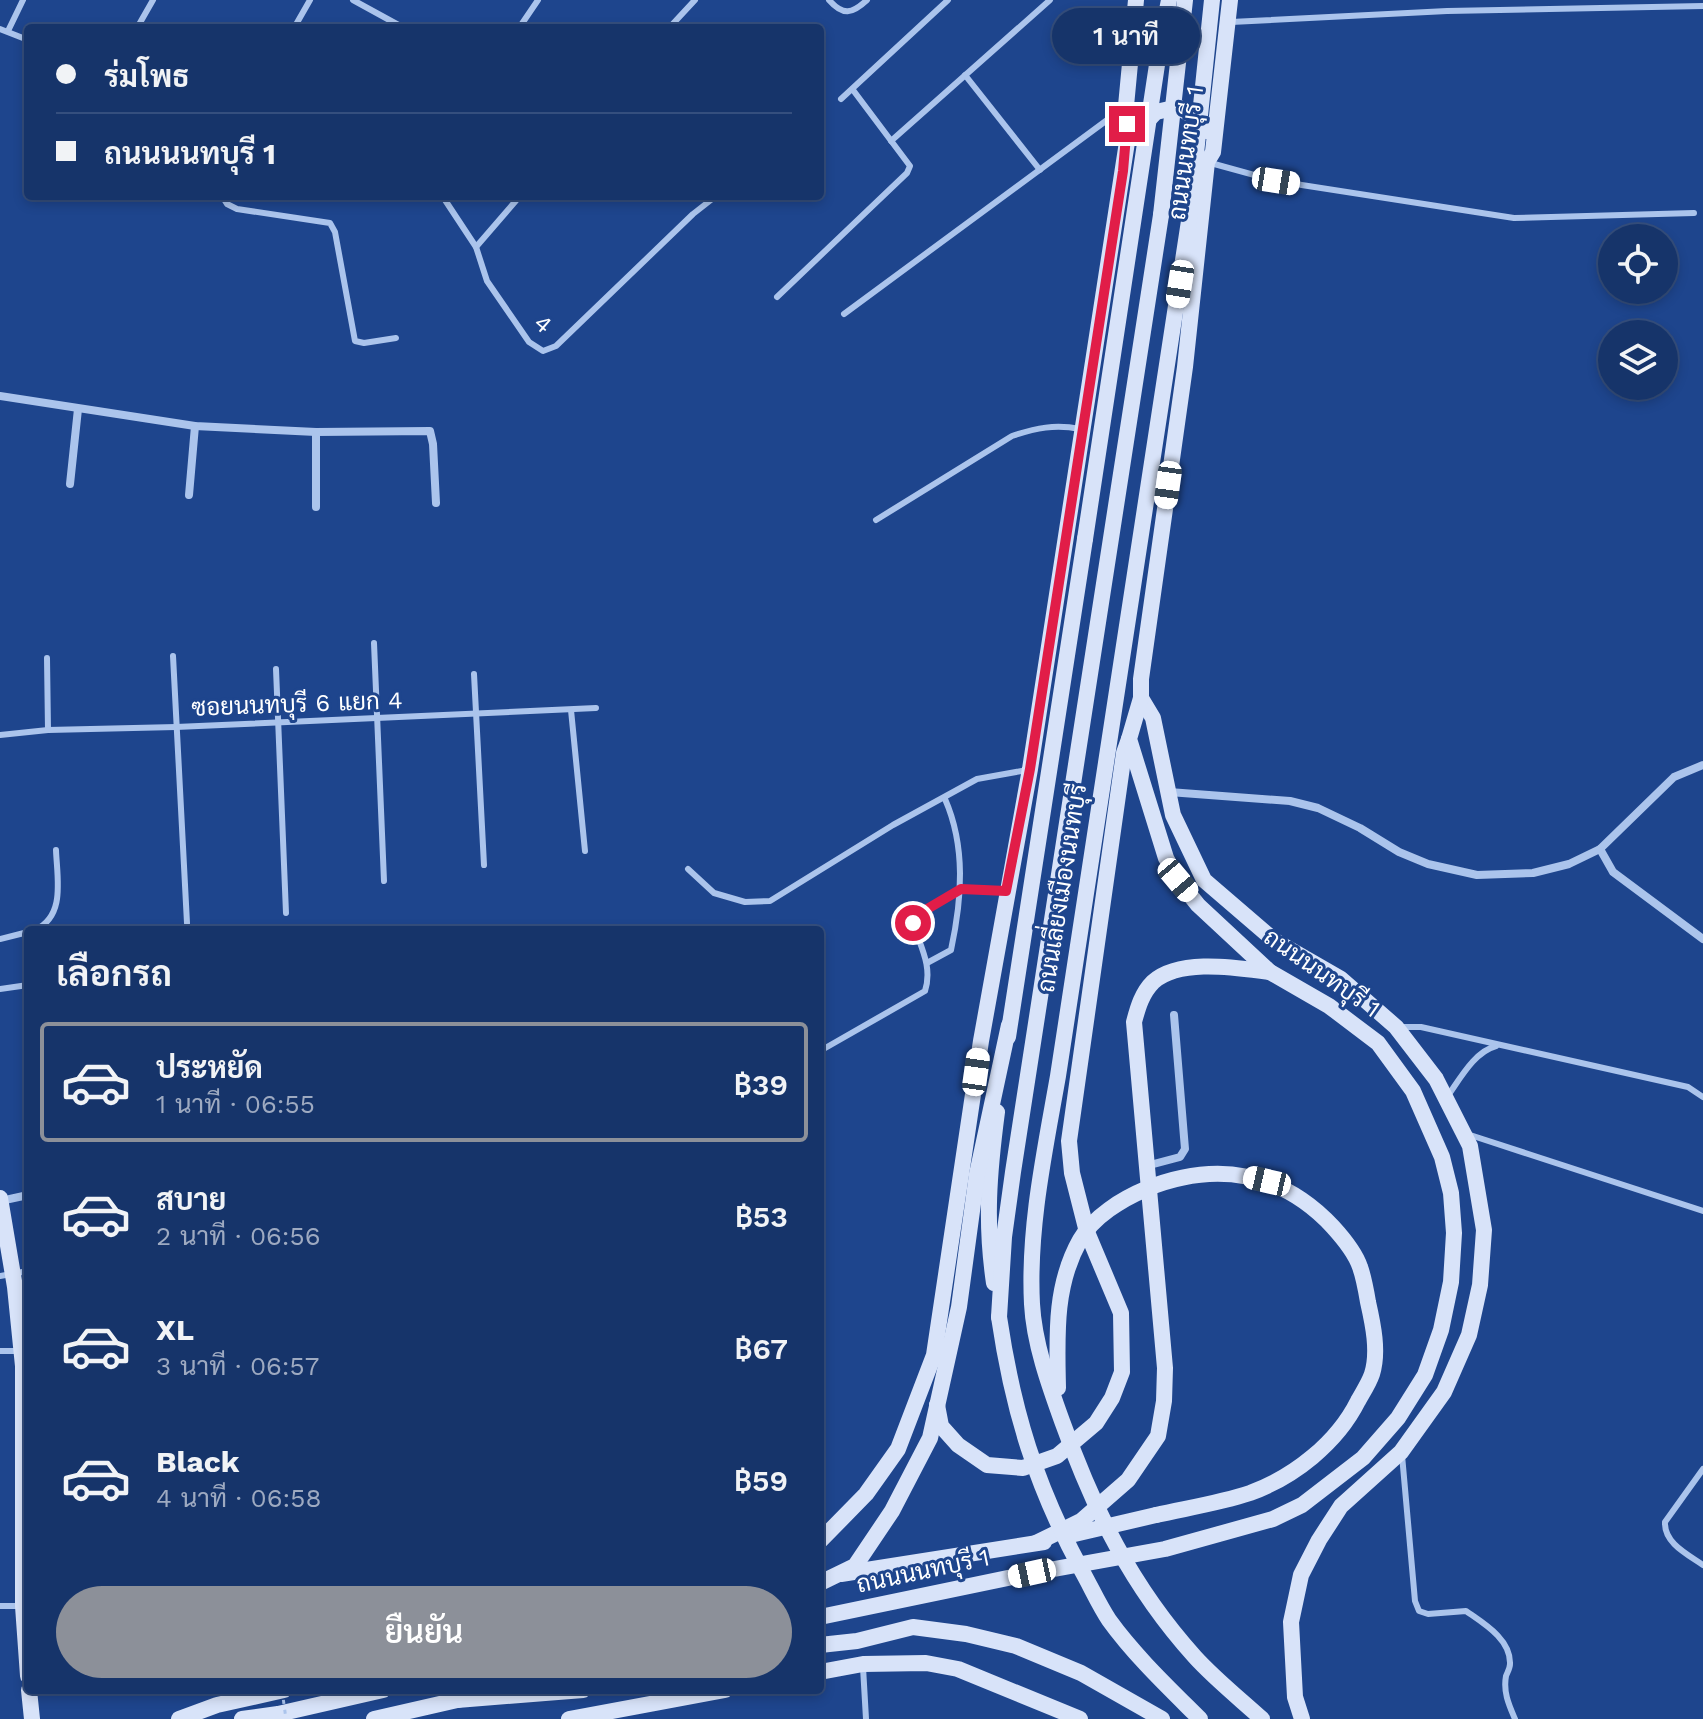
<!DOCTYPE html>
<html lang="th">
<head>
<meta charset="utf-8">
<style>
  body { margin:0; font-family:"Work Sans",Sarabun,sans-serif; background:#233f72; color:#f1f3f6; height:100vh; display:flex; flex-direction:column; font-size:30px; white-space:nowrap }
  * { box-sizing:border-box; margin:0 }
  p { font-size:26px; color:#9eaac1 }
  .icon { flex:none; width:44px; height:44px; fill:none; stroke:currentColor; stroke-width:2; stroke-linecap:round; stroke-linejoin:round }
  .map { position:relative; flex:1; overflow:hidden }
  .sheet { position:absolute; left:24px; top:926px; width:800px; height:768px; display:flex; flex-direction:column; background:#16346a; border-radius:8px; box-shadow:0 4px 12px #0003,0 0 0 2px #354f7e }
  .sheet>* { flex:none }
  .guide { position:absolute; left:24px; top:24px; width:800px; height:176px; border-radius:8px; box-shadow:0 4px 12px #0003,0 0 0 2px #354f7e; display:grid; align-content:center; height:176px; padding:0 32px; background:#16346a }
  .controls { position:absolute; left:1598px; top:224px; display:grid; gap:16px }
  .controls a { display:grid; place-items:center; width:80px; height:80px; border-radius:50%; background:#16346a; box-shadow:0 4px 12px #0003,0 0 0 2px #354f7e; font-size:40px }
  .end { position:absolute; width:36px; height:36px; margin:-18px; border:10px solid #e11d48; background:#fff; box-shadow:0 0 0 4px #fff }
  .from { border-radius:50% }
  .bubble { position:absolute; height:56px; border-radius:28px; background:#16346a; box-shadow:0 4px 12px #0003,0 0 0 2px #354f7e; font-size:26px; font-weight:600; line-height:56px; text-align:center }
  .car { position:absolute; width:24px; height:48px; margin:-24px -12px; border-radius:10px; box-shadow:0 0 6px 2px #0007; background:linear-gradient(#fff 24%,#345 0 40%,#fff 0 76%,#345 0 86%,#fff 0) }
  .guide b { display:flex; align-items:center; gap:28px; height:76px; font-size:30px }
  .guide b+b { border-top:2px solid #354f7e }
  .guide i { width:20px; height:20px; background:#f1f3f6 }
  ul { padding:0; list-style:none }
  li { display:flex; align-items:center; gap:24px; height:120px; margin:0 16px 12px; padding:0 16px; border:4px solid transparent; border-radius:8px }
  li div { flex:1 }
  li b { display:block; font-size:30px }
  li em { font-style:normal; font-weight:600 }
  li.current { border-color:#8c9099 }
  li>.icon { width:72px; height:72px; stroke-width:1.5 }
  h2 { padding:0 32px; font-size:36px; line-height:96px }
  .primary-button { display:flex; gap:16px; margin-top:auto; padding:16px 32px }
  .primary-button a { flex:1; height:92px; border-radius:48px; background:#8c9099; color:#fff; font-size:32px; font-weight:600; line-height:92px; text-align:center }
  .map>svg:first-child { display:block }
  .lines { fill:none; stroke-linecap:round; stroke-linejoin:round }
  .lane { stroke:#abc4ec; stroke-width:6 }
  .street { stroke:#abc4ec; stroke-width:8 }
  .secondary { stroke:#d8e3f9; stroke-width:16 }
  .path-bridge { stroke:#abc4ec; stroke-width:3; stroke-dasharray:4 6; stroke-linecap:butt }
  .secondary-bridge { stroke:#d8e3f9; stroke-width:16 }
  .route { stroke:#e11d48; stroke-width:10 }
  .labels { text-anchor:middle; stroke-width:6; stroke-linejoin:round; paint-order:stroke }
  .street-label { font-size:24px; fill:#fff; stroke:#1e458d }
</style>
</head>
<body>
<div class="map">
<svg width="1703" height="1719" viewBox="0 0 1703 1719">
  <rect width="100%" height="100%" fill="#1e458d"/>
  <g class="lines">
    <g class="lane">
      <polyline points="353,0 404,28"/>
      <path d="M829,0c14,16 23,14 38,0"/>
      <polyline points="1231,22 1447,11 1703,6"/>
      <polyline points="137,28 153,0"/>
      <polyline points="294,28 310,0"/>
      <polyline points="519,28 538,0"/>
      <polyline points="669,28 695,0"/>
      <polyline points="0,29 28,40"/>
      <polyline points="8,31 23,0"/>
      <polyline points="965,75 1040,170"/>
      <polyline points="841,99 948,0"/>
      <polyline points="891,141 1050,0"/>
      <polyline points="1207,162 1276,181 1514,218 1694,213"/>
      <polyline points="222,196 227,204 237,209 330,223 335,232 355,341 364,343 396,338"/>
      <polyline points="438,196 445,200 476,247 487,281 529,342 543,351 556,346 693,214 716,196"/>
      <polyline points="476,247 520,196"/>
      <polyline points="777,297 907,173 910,166 853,90"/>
      <polyline points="844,314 1122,109"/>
      <path d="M876,520l136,-84c24,-8 43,-12 68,-7"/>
      <polyline points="374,643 384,881"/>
      <polyline points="173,656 187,923"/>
      <polyline points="47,658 48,730"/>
      <polyline points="276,669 286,913"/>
      <polyline points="474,674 484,865"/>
      <polyline points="571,710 585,851"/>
      <polyline points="0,735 48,730 176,727 596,708"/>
      <polyline points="688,869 714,893 745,902 770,901 893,825 977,779 1027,770"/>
      <path d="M35,930c31,-14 22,-52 21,-80"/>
      <polyline points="0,939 28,932"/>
      <path d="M927,963l24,-13c11,-51 15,-103 -6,-151"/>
      <polyline points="0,989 28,985"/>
      <polyline points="1400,1027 1421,1027 1688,1087 1703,1097"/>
      <path d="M820,1051l105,-60c8,-25 -5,-45 -12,-68l4,-8 44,-26 44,2"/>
      <path d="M1447,1097c13,-18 27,-45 49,-51"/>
      <polyline points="1467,1134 1703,1211"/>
      <polyline points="0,1276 28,1271"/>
      <polyline points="0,1351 20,1351"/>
      <path d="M1402,1455l13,146 4,10 9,3 38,-3c17,12 45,28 44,53 0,4 -2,7 -4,12 -3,16 3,29 9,43"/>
      <path d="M1703,1469l-38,53c-1,21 22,32 38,43"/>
      <polyline points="0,1606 20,1606"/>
      <polyline points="863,1667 866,1719"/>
    </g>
    <g class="street">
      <polyline points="0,396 195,426 316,432 430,431 433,444 436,503"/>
      <polyline points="316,432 316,507"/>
      <polyline points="70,484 78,409"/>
      <polyline points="189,495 195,426"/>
      <polyline points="1169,792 1290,801 1318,808 1360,828 1399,852 1428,864 1477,875 1533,873 1569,864 1600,849 1674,777 1703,765"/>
      <polyline points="1600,849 1613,872 1703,939"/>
      <polyline points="1146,1166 1180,1157 1185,1149 1174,1015"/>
      <polyline points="0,1201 28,1195"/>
    </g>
    <g class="secondary">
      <polyline points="1127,142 1156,112 1178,107 1204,123 1206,131"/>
      <polyline points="1141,698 1153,718 1173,815 1204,880 1275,941 1341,979 1396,1027 1436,1079 1470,1146 1484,1230 1480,1285 1469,1335 1444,1392 1401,1452 1341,1506 1319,1540 1301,1575 1291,1622 1295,1697 1302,1719"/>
      <polyline points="1008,1037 1085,539"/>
      <polyline points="0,1198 15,1287 23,1366 23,1606 28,1676"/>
      <path d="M994,1283c-9,-61 -5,-110 3,-171"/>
      <polyline points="999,1317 1004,1237 1013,1172 1161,215"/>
      <polyline points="937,1405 941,1426 958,1445 987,1465 1023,1468 1057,1456 1096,1423 1112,1398 1122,1372 1121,1313 1087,1232 1072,1173 1069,1141 1124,753 1129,739"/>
      <polyline points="1066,1536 1156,1515"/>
      <polyline points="820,1541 866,1494 898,1449 934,1355 981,1041 1030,769 1127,142 1126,106 1136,0"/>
      <path d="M1036,1543l45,-22 47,-41 30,-44 6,-35 1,-33 -31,-346c4,-15 8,-29 19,-40 27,-24 84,-14 117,-10"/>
      <polyline points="841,1574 1044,1542"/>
      <polyline points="820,1617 1032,1573 1165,1549 1273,1519 1302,1505 1363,1458 1398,1418 1425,1375 1441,1330 1451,1282 1454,1233 1451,1193 1442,1157 1413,1091 1378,1043 1329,1006 1270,972 1198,905 1178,880 1166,858 1129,739 1141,698 1141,679 1185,367 1207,162 1213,152 1230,0"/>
      <polyline points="820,1645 857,1641 913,1627 966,1634 1016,1646 1081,1673 1162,1719"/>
      <polyline points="820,1672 863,1664 926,1663 958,1669 1080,1719"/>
      <polyline points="29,1690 32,1719"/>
      <polyline points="457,1700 583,1690"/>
      <polyline points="179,1719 217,1705 284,1690"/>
      <polyline points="242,1719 278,1714 383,1690"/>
      <polyline points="374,1719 466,1698"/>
      <polyline points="569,1719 725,1690"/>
    </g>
    <polyline class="path-bridge" points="282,1690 286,1719"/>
    <g class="secondary-bridge">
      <path d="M1212,0l-23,221 -131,855c-13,74 -30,152 -26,228 2,39 17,81 30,117 32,89 69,165 133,236 20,22 45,42 67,62"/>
      <polyline points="1161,215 1185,0"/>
      <polyline points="1085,539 1160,45 1169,0"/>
      <path d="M999,1317c14,95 37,169 83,254 9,16 17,34 27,49 26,36 60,68 91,99"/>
      <path d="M1058,1388c-1,-51 -4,-102 22,-148 13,-23 42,-41 66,-51 69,-28 135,-18 187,38 10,11 22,25 27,40 4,11 6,23 8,35 5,22 11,50 4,72 -3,9 -9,18 -14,27 -21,42 -64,76 -108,92 -30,10 -63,15 -94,22"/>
      <polyline points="820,1583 855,1566 892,1511 930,1438 959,1307 977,1174 1009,1025"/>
    </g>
  </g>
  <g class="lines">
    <polyline class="route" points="913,923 917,915 961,889 1006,891 1030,769 1123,171 1127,124"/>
  </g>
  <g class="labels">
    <g class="street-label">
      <text transform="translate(1186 153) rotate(-82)" y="8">ถนนนนทบุรี 1</text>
      <text transform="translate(543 324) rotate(41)" y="8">4</text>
      <text transform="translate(297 704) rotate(-2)" y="8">ซอยนนทบุรี 6 แยก 4</text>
      <text transform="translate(1062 888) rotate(-81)" y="8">ถนนเลี่ยงเมืองนนทบุรี</text>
      <text transform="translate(1322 973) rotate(35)" y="8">ถนนนนทบุรี 1</text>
      <text transform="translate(923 1571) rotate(-12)" y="8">ถนนนนทบุรี 1</text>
    </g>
  </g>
</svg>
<div class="controls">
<a><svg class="icon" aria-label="locate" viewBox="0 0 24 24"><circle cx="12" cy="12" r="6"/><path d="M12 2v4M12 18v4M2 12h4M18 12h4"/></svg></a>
<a><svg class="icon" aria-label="layers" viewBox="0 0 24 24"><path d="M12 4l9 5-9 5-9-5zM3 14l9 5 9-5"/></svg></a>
</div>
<i class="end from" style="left:913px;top:923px"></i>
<i class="end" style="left:1127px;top:124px"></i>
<div class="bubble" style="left:1052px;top:8px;width:148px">1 นาที</div>
<i class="car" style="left:1276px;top:181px;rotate:99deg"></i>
<i class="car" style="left:1180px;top:284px;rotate:189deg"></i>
<i class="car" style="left:1168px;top:485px;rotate:188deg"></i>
<i class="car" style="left:1178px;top:880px;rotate:140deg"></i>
<i class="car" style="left:976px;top:1072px;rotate:8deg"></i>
<i class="car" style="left:1267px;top:1181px;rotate:283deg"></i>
<i class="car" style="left:1032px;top:1573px;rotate:258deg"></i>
<div class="guide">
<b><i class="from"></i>ร่มโพธ</b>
<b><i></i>ถนนนนทบุรี 1</b>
</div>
<section class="sheet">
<h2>เลือกรถ</h2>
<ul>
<li class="current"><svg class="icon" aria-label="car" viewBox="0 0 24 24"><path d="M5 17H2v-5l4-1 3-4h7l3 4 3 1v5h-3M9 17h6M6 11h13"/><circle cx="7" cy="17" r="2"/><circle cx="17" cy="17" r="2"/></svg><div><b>ประหยัด</b><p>1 นาที · 06:55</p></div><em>฿39</em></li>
<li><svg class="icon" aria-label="car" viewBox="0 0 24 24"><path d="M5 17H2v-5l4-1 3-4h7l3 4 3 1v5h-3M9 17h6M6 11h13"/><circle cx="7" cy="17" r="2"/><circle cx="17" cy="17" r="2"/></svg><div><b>สบาย</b><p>2 นาที · 06:56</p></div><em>฿53</em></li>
<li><svg class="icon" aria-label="car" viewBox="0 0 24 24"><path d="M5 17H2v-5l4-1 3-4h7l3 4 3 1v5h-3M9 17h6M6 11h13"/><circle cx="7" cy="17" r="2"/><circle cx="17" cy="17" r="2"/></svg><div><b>XL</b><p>3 นาที · 06:57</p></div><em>฿67</em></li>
<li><svg class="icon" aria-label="car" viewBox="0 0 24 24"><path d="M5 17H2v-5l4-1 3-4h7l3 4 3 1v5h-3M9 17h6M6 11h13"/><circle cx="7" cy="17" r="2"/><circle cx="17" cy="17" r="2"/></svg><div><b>Black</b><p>4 นาที · 06:58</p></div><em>฿59</em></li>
</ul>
<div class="primary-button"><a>ยืนยัน</a></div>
</section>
</div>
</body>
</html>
